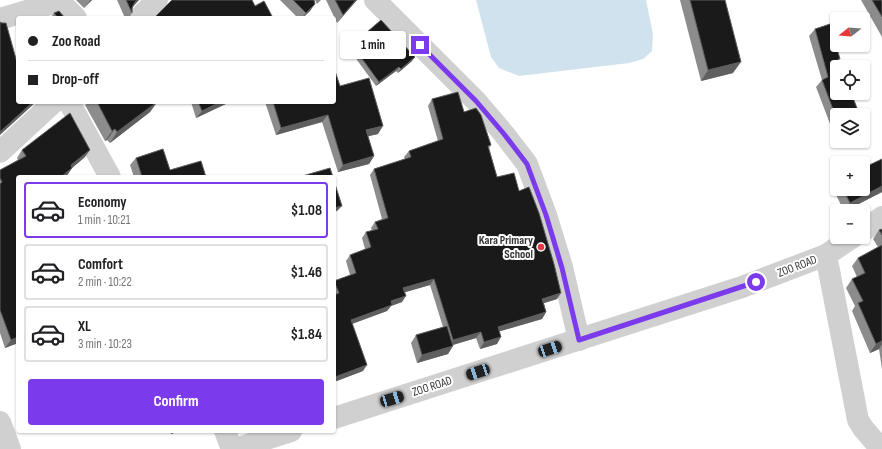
<!DOCTYPE html>
<html lang="en">
<head>
<meta charset="utf-8">
<style>
  body { margin:0; font-family:"Sofia Sans Condensed",sans-serif; background:#f2f2f2; color:#202124; height:100vh; display:flex; flex-direction:column; font-size:15px; white-space:nowrap }
  * { box-sizing:border-box; margin:0 }
  p { font-size:13px; color:#757577 }
  .icon { flex:none; width:22px; height:22px; fill:none; stroke:currentColor; stroke-width:2; stroke-linecap:round; stroke-linejoin:round }
  .map { position:relative; flex:1; overflow:hidden }
  .sheet { position:absolute; left:16px; top:175px; width:320px; height:258px; display:flex; flex-direction:column; background:#fff; border-radius:4px; box-shadow:0 1px 3px #0004 }
  .sheet>* { flex:none }
  .hud { position:absolute; left:16px; top:16px; width:320px; height:88px; border-radius:4px; box-shadow:0 1px 3px #0004; display:grid; align-content:center; height:88px; padding:0 12px; background:#fff }
  .needle { width:26px; rotate:253deg }
  .buttons { position:absolute; left:830px; top:12px; display:grid; gap:8px }
  .buttons a { display:grid; place-items:center; width:40px; height:40px; border-radius:4px; background:#fff; box-shadow:0 1px 3px #0004; font-size:20px }
  .end { position:absolute; width:18px; height:18px; margin:-9px; border:5px solid #7c3aed; background:#fff; box-shadow:0 0 0 2px #fff }
  .from { border-radius:50% }
  .bubble { position:absolute; height:28px; border-radius:4px; background:#fff; box-shadow:0 1px 3px #0004; font-size:13px; font-weight:700; line-height:28px; text-align:center }
  .car { position:absolute; width:12px; height:24px; margin:-12px -6px; border-radius:5px; box-shadow:0 0 3px 1px #0007; background:linear-gradient(#222 24%,#8ab4d8 0 40%,#222 0 76%,#8ab4d8 0 86%,#222 0) }
  .hud b { display:flex; align-items:center; gap:14px; height:38px; font-size:15px }
  .hud b+b { border-top:1px solid #e0e0e0 }
  .hud i { width:10px; height:10px; background:#202124 }
  ul { padding:7px 0 0; list-style:none }
  li { display:flex; align-items:center; gap:12px; height:56px; margin:0 8px 6px; padding:0 4px; border:2px solid #e0e0e0; border-radius:4px }
  li div { flex:1 }
  li b { display:block; font-size:15px }
  li em { font-style:normal; font-weight:700 }
  li.on { border-color:#7c3aed }
  li>.icon { width:36px; height:36px; stroke-width:1.5 }
  .cta { display:flex; gap:8px; margin-top:auto; padding:8px 12px }
  .cta a { flex:1; height:46px; border-radius:4px; background:#7c3aed; color:#fff; font-size:16px; font-weight:700; line-height:46px; text-align:center }
  .map>svg:first-child { display:block }
  .water { fill:#cfe2ee }
  .lines { fill:none; stroke-linecap:round; stroke-linejoin:round }
  .minor { stroke:#d0d0d0; stroke-width:22 }
  .wall { fill:#8c8c8c }
  .shaded-wall { fill:#5f5f5f }
  .building { fill:#1a1a1a; stroke:#5f5f5f }
  .route { stroke:#7c3aed; stroke-width:5 }
  .poi-dot { fill:#e63946; stroke:#fff; stroke-width:1.5 }
  .labels { text-anchor:middle; stroke-width:4; stroke-linejoin:round; paint-order:stroke }
  .poi-label { font-size:12px; font-weight:bold; fill:#333; stroke:#fff; text-anchor:end }
  .street-label { font-size:12px; fill:#333; stroke:#fff }
</style>
</head>
<body>
<div class="map">
<svg width="882" height="449" viewBox="0 0 882 449">
  <rect width="100%" height="100%" fill="#fff"/>
  <polygon class="water" points="476,0 646,0 653,34 652,51 643,59 629,63 519,76 499,68 491,57"/>
  <g class="lines">
    <g class="minor">
      <polyline points="58,0 76,18"/>
      <polyline points="375,0 476,101 504,134 527,164 546,215 562,267 579,340"/>
      <polyline points="139,18 157,0"/>
      <polyline points="0,19 60,1"/>
      <polyline points="69,102 110,177"/>
      <polyline points="0,152 54,102"/>
      <polyline points="863,231 882,217"/>
      <polyline points="826,255 858,420 863,428 881,449"/>
      <polyline points="334,418 742,287 826,255 853,237"/>
      <polyline points="0,422 10,449"/>
      <polyline points="225,431 232,449"/>
      <polyline points="235,449 291,431"/>
    </g>
  </g>
  <g class="wall">
    <polygon points="76,0 92,0 84,8"/>
    <polygon points="117,0 139,0 133,7 132,13 129,18 125,18"/>
    <polygon points="280,0 314,0 310,11 303,18 298,18"/>
    <polygon points="315,0 321,0 317,4"/>
    <polygon points="326,0 357,0 337,23"/>
    <polygon points="680,0 725,0 733,73 701,81"/>
    <polygon points="861,0 882,0 882,37"/>
    <polygon points="54,13 65,18 52,18 51,17"/>
    <polygon points="815,29 839,61 837,127 832,129 816,87 822,80 809,36"/>
    <polygon points="352,45 412,61 398,73 396,71 376,86 349,49"/>
    <polygon points="340,86 378,134 368,136 374,156 369,164 338,172 322,122 276,135 265,102 334,102"/>
    <polygon points="432,99 464,112 491,145 489,148 497,177 519,191 557,299 544,303 546,312 542,319 500,331 497,344 480,349 476,338 453,345 448,354 417,363 411,343 416,335 443,327 430,285 405,292 402,302 391,306 387,311 352,324 363,371 334,382 334,281 350,275 346,261 350,255 365,249 362,238 366,232 372,231 371,228 375,222 382,219 370,175 374,169 405,159 404,157 409,151 438,141 428,106"/>
    <polygon points="88,102 157,102 150,112 110,143 107,140 105,141 85,105"/>
    <polygon points="191,102 230,102 196,118"/>
    <polygon points="22,150 85,157 72,168 66,177 18,177 18,343 5,348 0,333 0,170 18,160 17,158"/>
    <polygon points="136,158 170,170 206,177 134,177 130,165"/>
    <polygon points="882,159 882,192 845,211 844,211 833,189 837,183 837,189 863,189"/>
    <polygon points="882,229 882,369 879,349 870,353 852,311 855,306 846,288 852,279 857,277 852,266 858,258 878,247 873,239 879,230"/>
    <polygon points="170,431 180,431 171,434"/>
  </g>
  <g class="shaded-wall">
    <polygon points="90,0 92,0 84,8 90,1"/>
    <polygon points="137,0 139,0 130,9 135,2"/>
    <polygon points="356,0 357,0 337,23 343,15"/>
    <polygon points="315,4 310,11 302,18 306,13"/>
    <polygon points="415,57 412,61 398,73 401,69"/>
    <polygon points="741,62 733,73 701,81 708,70"/>
    <polygon points="399,67 396,71 376,86 379,82"/>
    <polygon points="33,102 36,102 0,135 0,132"/>
    <polygon points="157,102 150,112 110,143 117,132"/>
    <polygon points="220,102 230,102 196,118 202,111"/>
    <polygon points="328,115 322,122 276,135 281,128"/>
    <polygon points="837,122 837,127 832,129"/>
    <polygon points="383,126 378,134 361,138 366,130"/>
    <polygon points="115,129 107,140 105,141 112,131"/>
    <polygon points="90,150 85,157 66,173 71,165"/>
    <polygon points="374,156 369,164 338,172 343,165"/>
    <polygon points="72,168 66,177 61,177"/>
    <polygon points="882,186 882,192 845,211 850,203"/>
    <polygon points="342,206 337,211 334,212 334,208"/>
    <polygon points="434,279 430,285 399,294 403,288"/>
    <polygon points="561,293 557,299 538,305 542,299"/>
    <polygon points="406,296 402,302 391,306 387,311 346,326 351,320 391,301"/>
    <polygon points="546,312 542,319 494,333 498,327"/>
    <polygon points="481,332 476,338 449,346 453,340"/>
    <polygon points="18,337 18,343 5,348 11,340"/>
    <polygon points="501,337 497,344 480,349 484,342"/>
    <polygon points="882,341 882,344 879,349 870,353 876,344"/>
    <polygon points="453,346 448,354 417,363 422,355"/>
    <polygon points="367,365 363,371 334,382 334,379 335,377"/>
    <polygon points="173,431 180,431 171,434"/>
  </g>
  <g class="building">
    <polygon points="126,0 137,0 135,2 132,8 132,13"/>
    <polygon points="172,0 252,0 255,6 264,1 273,18 154,18"/>
    <polygon points="293,0 314,0 315,4 306,13"/>
    <polygon points="335,0 356,0 343,15"/>
    <polygon points="690,0 725,0 741,62 708,70"/>
    <polygon points="872,0 882,0 882,17"/>
    <polygon points="59,11 65,18 58,18 54,13"/>
    <polygon points="381,20 415,57 401,69 399,67 379,82 352,45"/>
    <polygon points="0,22 2,23 6,23 18,66 18,102 33,102 0,132"/>
    <polygon points="830,24 840,59 838,59 841,67 837,67 837,93 851,93 859,113 855,115 837,115 837,120 822,80 828,77 815,29"/>
    <polygon points="334,68 340,86 369,78 383,126 366,130 374,156 343,165 328,115 281,128 273,102 334,102"/>
    <polygon points="458,92 464,112 476,108 481,115 491,145 488,146 497,177 514,173 519,191 529,187 539,213 554,264 561,293 542,299 546,312 498,327 501,337 484,342 481,332 453,340 434,279 403,288 406,296 391,301 392,305 351,320 367,365 335,377 334,373 334,295 339,293 334,281 356,273 350,255 371,247 366,232 378,229 375,222 388,218 374,169 411,157 409,151 443,139 432,99"/>
    <polygon points="97,102 157,102 117,132 115,129 112,131"/>
    <polygon points="198,102 220,102 202,111"/>
    <polygon points="70,113 90,150 71,165 72,168 61,177 18,177 18,337 11,340 0,310 0,184 2,182 0,178 0,170 26,156 22,150"/>
    <polygon points="163,149 170,170 201,161 206,177 142,177 136,158"/>
    <polygon points="882,159 882,186 850,203 843,189 863,189 863,168"/>
    <polygon points="330,168 333,177 299,177"/>
    <polygon points="334,181 342,206 334,208"/>
    <polygon points="882,229 882,235 879,230"/>
    <polygon points="882,245 882,341 876,344 858,303 863,301 852,279 865,273 858,258"/>
    <polygon points="447,326 453,346 422,355 416,335"/>
  </g>
  <g class="lines">
    <polyline class="route" points="420,45 476,101 504,134 527,164 546,215 562,268 579,340 756,282"/>
  </g>
  <circle class="poi-dot" cx="541" cy="247" r="4"/>
  <g class="labels">
    <g class="poi-label">
      <text x="533" y="244">Kara Primary<tspan x="533" dy="14">School</tspan></text>
    </g>
    <g class="street-label">
      <text transform="translate(797 266) rotate(-21)" y="4">ZOO ROAD</text>
      <text transform="translate(432 386) rotate(-18)" y="4">ZOO ROAD</text>
    </g>
  </g>
</svg>
<div class="buttons">
<a><svg class="needle" viewBox="-14 -14 28 28"><path d="M0-13l5 13h-10z" fill="#e53935"/><path d="M0 13l5-13h-10z" fill="#757577"/></svg></a>
<a><svg class="icon" aria-label="locate" viewBox="0 0 24 24"><circle cx="12" cy="12" r="6"/><path d="M12 2v4M12 18v4M2 12h4M18 12h4"/></svg></a>
<a><svg class="icon" aria-label="layers" viewBox="0 0 24 24"><path d="M12 4l9 5-9 5-9-5zM3 14l9 5 9-5"/></svg></a>
<a>+</a>
<a>−</a>
</div>
<i class="end from" style="left:756px;top:282px"></i>
<i class="end" style="left:420px;top:45px"></i>
<div class="bubble" style="left:340px;top:31px;width:66px">1 min</div>
<i class="car" style="left:550px;top:349px;rotate:72deg"></i>
<i class="car" style="left:478px;top:372px;rotate:252deg"></i>
<i class="car" style="left:392px;top:399px;rotate:73deg"></i>
<div class="hud">
<b><i class="from"></i>Zoo Road</b>
<b><i></i>Drop-off</b>
</div>
<section class="sheet">
<ul>
<li class="on"><svg class="icon" aria-label="car" viewBox="0 0 24 24"><path d="M5 17H2v-5l4-1 3-4h7l3 4 3 1v5h-3M9 17h6M6 11h13"/><circle cx="7" cy="17" r="2"/><circle cx="17" cy="17" r="2"/></svg><div><b>Economy</b><p>1 min · 10:21</p></div><em>$1.08</em></li>
<li><svg class="icon" aria-label="car" viewBox="0 0 24 24"><path d="M5 17H2v-5l4-1 3-4h7l3 4 3 1v5h-3M9 17h6M6 11h13"/><circle cx="7" cy="17" r="2"/><circle cx="17" cy="17" r="2"/></svg><div><b>Comfort</b><p>2 min · 10:22</p></div><em>$1.46</em></li>
<li><svg class="icon" aria-label="car" viewBox="0 0 24 24"><path d="M5 17H2v-5l4-1 3-4h7l3 4 3 1v5h-3M9 17h6M6 11h13"/><circle cx="7" cy="17" r="2"/><circle cx="17" cy="17" r="2"/></svg><div><b>XL</b><p>3 min · 10:23</p></div><em>$1.84</em></li>
</ul>
<div class="cta"><a>Confirm</a></div>
</section>
</div>
</body>
</html>
